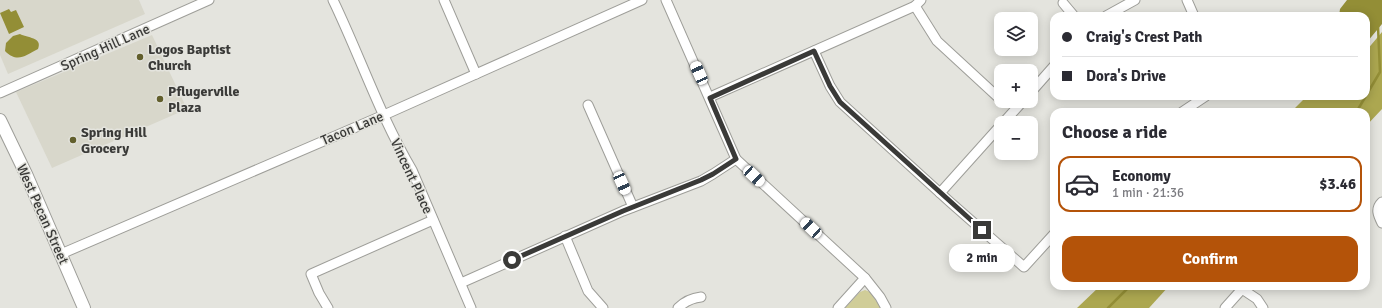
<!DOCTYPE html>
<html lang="en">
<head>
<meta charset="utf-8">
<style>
  body { margin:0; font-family:Signika,sans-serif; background:#f2f2f3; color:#2b2b33; height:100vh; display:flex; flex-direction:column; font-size:15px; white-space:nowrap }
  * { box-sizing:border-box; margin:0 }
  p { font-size:13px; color:#7c7c81 }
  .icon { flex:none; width:22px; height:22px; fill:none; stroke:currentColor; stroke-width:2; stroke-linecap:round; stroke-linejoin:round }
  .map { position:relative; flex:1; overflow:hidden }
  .drawer { position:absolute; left:1050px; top:108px; width:320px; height:182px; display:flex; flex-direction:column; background:#fff; border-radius:12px; box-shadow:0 2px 10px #0003 }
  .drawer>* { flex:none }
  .hud { position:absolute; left:1050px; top:12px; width:320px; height:88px; border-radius:12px; box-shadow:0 2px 10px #0003; display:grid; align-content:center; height:88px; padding:0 12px; background:#fff }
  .fabs { position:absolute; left:994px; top:12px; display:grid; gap:8px }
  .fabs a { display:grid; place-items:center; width:44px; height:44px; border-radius:8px; background:#fff; box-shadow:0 2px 10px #0003; font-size:20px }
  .end { position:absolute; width:18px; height:18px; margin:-9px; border:5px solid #3a3a38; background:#fff; box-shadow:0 0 0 2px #fff }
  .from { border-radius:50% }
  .bubble { position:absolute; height:28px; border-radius:12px; background:#fff; box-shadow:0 2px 10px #0003; font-size:13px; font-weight:700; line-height:28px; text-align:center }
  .car { position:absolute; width:12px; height:24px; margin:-12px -6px; border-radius:5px; box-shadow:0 0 3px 1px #0007; background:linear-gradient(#fff 24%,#345 0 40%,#fff 0 76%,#345 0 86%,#fff 0) }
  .hud b { display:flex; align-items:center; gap:14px; height:38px; font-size:15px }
  .hud b+b { border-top:1px solid #e1e1e2 }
  .hud i { width:10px; height:10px; background:#2b2b33 }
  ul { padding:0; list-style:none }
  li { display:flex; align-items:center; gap:12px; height:56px; margin:0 8px 6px; padding:0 4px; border:2px solid #e1e1e2; border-radius:12px }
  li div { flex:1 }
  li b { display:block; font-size:15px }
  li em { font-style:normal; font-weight:700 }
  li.on { border-color:#b45309 }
  li>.icon { width:36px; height:36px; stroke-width:1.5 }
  h2 { padding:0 12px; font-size:18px; line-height:48px }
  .cta { display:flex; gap:8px; margin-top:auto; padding:8px 12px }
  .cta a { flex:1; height:46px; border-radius:12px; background:#b45309; color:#fff; font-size:16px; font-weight:700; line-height:46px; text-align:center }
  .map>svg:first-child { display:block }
  .built { fill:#d8d7cb }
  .green { fill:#d0cd98 }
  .forest { fill:#aca750 }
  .water { fill:#938e36 }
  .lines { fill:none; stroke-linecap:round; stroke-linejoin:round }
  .stream { stroke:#938e36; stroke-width:2.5 }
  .minor-casing { stroke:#9e9e99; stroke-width:11 }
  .major-casing { stroke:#9e9e99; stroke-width:14 }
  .minor { stroke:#fff; stroke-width:9 }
  .major { stroke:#fff; stroke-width:12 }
  .route { stroke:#3a3a38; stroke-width:5 }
  .poi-dot { fill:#625f2c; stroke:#e4e4de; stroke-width:1.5 }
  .labels { text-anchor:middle; stroke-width:3; stroke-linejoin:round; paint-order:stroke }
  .street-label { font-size:14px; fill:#3a3a38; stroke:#e4e4de }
  .poi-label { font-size:14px; font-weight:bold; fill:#3a3a38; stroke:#e4e4de; text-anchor:start }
</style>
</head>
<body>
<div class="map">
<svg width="1382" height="308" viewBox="0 0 1382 308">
  <rect width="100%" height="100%" fill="#e4e4de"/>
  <g class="built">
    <polygon points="0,0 139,0 145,14 8,74 0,55"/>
    <polygon points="152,35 187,109 52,168 16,92"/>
  </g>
  <polygon class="green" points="865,290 870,292 881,308 845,308 860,292"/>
  <g class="forest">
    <polygon points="1382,32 1382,109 1366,126 1366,112 1291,112 1307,96 1366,96 1366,51"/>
    <polygon points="1100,286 1169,286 1149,308 1077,308"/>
  </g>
  <g class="water">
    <polygon points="1347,0 1382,0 1382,24 1367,42 1366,16 1339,16 1340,9"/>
    <polygon points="9,9 11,12 16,10 24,27 9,34 0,13"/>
    <path d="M20,34c7,4 23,3 18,15 -13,7 -21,14 -33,2l1,-8 7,-7z"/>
  </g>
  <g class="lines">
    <g class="stream">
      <polyline points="1355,112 1357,111 1380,72 1378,26"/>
      <polyline points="1108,308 1130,286"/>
    </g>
    <defs>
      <g id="minor">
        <path d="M333,0c27,56 47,116 79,170l59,138"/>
        <polyline points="444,0 476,74"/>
        <polyline points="666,0 736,159 865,278 880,297 886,308"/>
        <polyline points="1187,0 1194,16"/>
        <polyline points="1063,3 1074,16"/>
        <polyline points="915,6 937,41 1001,100"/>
        <polyline points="1106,16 1135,0"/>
        <polyline points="814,51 830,86 840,102 950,202 1024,267 1054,234"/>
        <polyline points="1031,92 1054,66"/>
        <polyline points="0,93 209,0"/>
        <polyline points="710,97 915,6 921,0"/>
        <polyline points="588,105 633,207"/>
        <polyline points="1182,112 1206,96"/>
        <polyline points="1003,123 1023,101"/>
        <polyline points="940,193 1001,125"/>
        <path d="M1382,202c-7,7 -4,13 0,21"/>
        <polyline points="565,236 588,291 603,308"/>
        <polyline points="61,254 384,115 642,0"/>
        <polyline points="461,283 623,211 701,181 713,174 736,159"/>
        <polyline points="328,308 319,293 311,274 433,220"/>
        <path d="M678,308c7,-7 14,-10 23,-11"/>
        <polyline points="838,308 865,278"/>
        <polyline points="1225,308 1242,289 1257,299 1263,308"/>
      </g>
      <polyline id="major" points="0,120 26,174 84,308"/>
    </defs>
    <use href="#minor" class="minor-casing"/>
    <use href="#major" class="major-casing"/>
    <use href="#minor" class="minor"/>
    <use href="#major" class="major"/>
  </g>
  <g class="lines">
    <polyline class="route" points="512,260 623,211 701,180 713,174 736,159 710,98 814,51 830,86 840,102 982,230"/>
  </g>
  <g class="poi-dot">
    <circle cx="140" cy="57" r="4"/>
    <circle cx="160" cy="99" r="4"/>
    <circle cx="73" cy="140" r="4"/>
  </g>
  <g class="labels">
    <g class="street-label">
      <text transform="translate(105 47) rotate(-24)" y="5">Spring Hill Lane</text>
      <text transform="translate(352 128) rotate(-23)" y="5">Tacon Lane</text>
      <text transform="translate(412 176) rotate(65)" y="5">Vincent Place</text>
      <text transform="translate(43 214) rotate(66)" y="5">West Pecan Street</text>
    </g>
    <g class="poi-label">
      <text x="148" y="54">Logos Baptist<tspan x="148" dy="16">Church</tspan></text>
      <text x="168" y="96">Pflugerville<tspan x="168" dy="16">Plaza</tspan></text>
      <text x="81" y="137">Spring Hill<tspan x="81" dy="16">Grocery</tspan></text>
    </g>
  </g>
</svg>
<div class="fabs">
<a><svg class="icon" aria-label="layers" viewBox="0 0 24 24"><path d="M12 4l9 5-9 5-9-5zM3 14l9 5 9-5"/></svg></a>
<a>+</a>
<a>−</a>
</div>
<i class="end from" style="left:512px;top:260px"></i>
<i class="end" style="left:982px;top:230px"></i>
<div class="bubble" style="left:949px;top:244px;width:66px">2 min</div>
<i class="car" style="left:699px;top:73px;rotate:336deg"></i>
<i class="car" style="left:754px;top:176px;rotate:133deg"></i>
<i class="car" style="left:622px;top:183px;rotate:156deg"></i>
<i class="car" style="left:811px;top:228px;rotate:313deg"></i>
<div class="hud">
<b><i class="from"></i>Craig's Crest Path</b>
<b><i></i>Dora's Drive</b>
</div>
<section class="drawer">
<h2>Choose a ride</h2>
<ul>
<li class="on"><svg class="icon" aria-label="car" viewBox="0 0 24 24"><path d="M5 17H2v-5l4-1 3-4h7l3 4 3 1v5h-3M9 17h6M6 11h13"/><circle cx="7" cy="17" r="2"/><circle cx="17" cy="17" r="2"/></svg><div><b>Economy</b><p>1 min · 21:36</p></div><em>$3.46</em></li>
</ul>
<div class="cta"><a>Confirm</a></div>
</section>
</div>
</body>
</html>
